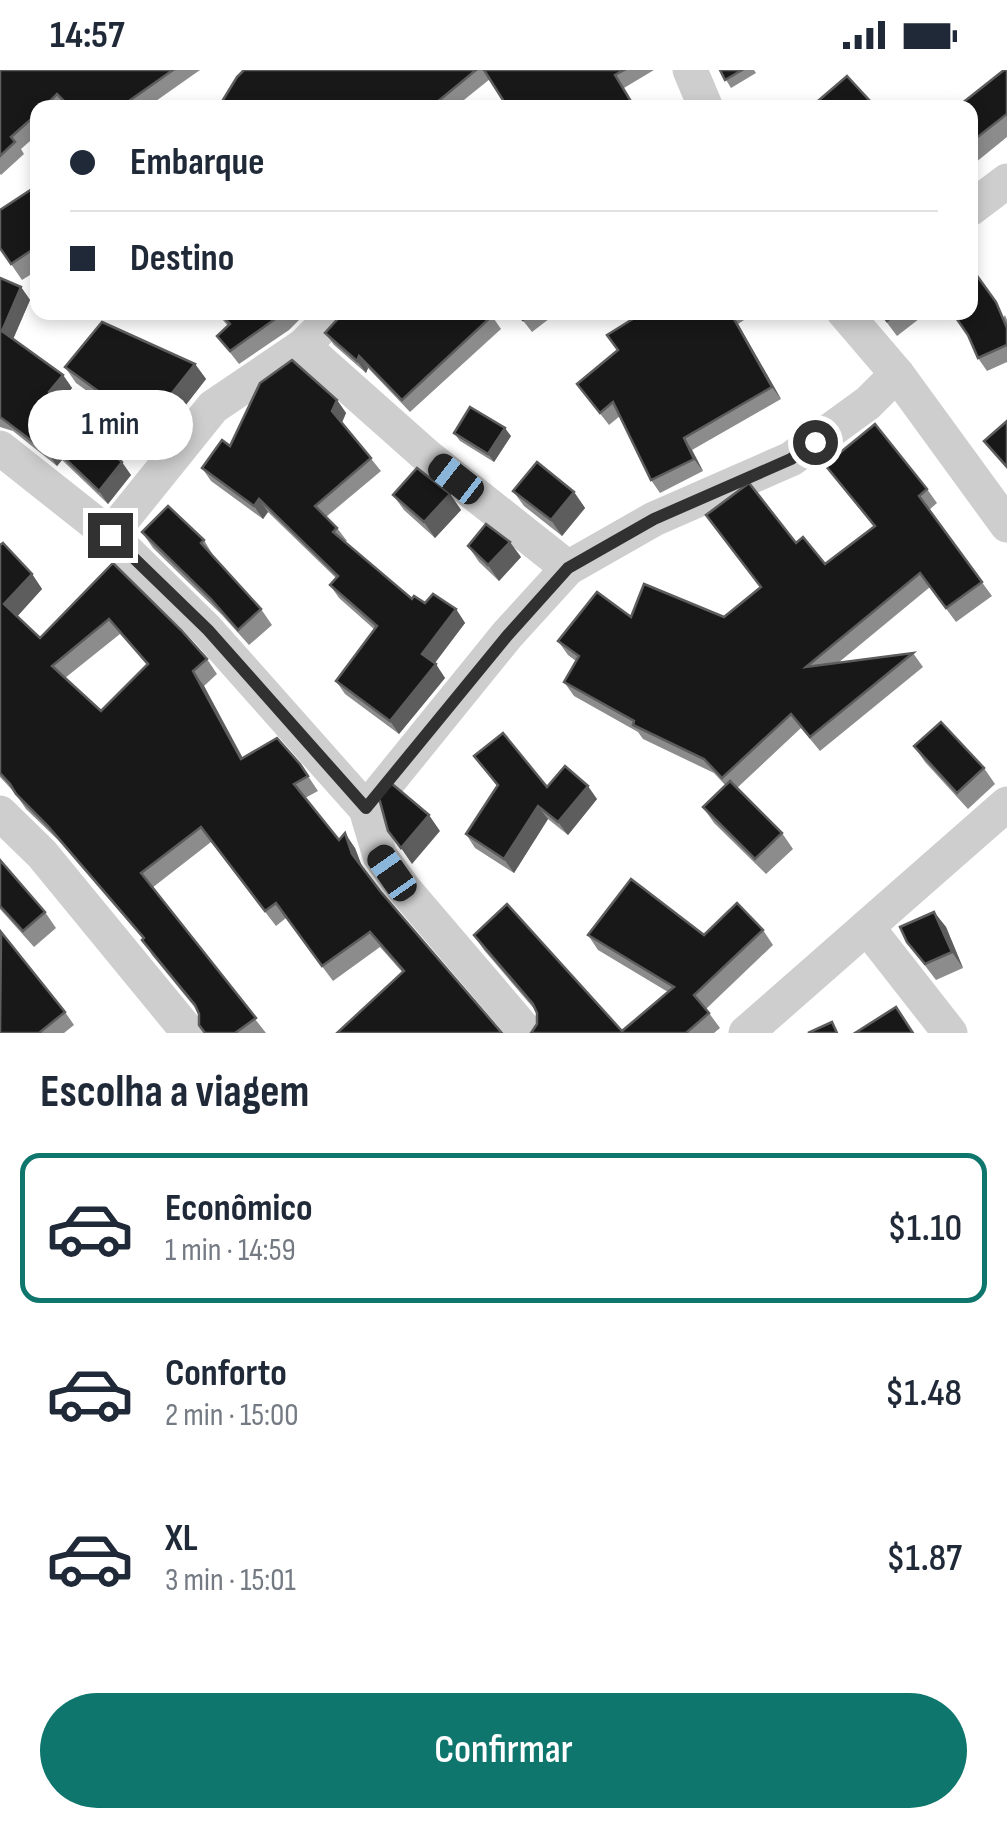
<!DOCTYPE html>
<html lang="pt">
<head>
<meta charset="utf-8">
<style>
  body { margin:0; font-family:"Sofia Sans Condensed",sans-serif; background:#f6f6f7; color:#1f2937; height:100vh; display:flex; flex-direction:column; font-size:38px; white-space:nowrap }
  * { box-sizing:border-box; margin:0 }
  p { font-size:32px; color:#747a83 }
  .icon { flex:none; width:55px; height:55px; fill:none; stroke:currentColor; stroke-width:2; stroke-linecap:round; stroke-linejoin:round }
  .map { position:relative; height:963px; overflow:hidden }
  .panel { display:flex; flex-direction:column; background:#fff; flex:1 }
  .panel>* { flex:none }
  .top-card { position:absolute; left:30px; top:30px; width:948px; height:220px; border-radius:20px; box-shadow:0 5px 15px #0003; display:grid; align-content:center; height:220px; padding:0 40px; background:#fff }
  .end { position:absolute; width:45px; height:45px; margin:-22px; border:12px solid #313131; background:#fff; box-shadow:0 0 0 5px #fff }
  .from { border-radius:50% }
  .bubble { position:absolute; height:70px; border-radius:35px; background:#fff; box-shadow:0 5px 15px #0003; font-size:32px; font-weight:600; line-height:70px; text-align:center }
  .car { position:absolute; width:30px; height:60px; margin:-30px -15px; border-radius:12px; box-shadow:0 0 8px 2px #0007; background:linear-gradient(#222 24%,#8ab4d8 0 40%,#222 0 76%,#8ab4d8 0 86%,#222 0) }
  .top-card b { display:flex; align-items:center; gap:35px; height:95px; font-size:38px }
  .top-card b+b { border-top:2px solid #e0e1e3 }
  .top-card i { width:25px; height:25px; background:#1f2937 }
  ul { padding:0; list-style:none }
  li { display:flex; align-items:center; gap:30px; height:150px; margin:0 20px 15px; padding:0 20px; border:5px solid transparent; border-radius:20px }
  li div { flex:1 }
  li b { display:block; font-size:38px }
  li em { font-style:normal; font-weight:600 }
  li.selected { border-color:#0f766e }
  li>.icon { width:90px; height:90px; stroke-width:1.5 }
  h2 { padding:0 40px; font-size:45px; line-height:120px }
  .primary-button { display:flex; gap:20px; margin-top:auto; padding:20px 40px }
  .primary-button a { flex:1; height:115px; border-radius:60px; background:#0f766e; color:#fff; font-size:40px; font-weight:600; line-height:115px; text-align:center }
  .status { display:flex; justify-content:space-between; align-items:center; height:70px; padding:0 50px; background:#fff; direction:ltr }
  .status svg { height:28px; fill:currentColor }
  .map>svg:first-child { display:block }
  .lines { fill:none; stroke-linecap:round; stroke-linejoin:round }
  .street { stroke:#cecece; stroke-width:35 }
  .wall { fill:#8c8c8c; fill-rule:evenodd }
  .shaded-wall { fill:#5d5d5d }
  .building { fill:#181818; stroke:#5d5d5d; stroke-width:2.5; fill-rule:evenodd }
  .route { stroke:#313131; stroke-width:12 }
</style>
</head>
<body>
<div class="status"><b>14:57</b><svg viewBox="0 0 49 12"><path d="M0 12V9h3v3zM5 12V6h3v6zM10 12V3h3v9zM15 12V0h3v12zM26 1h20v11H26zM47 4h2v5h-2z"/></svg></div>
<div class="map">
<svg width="1007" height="963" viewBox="0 0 1007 963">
  <rect width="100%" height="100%" fill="#fff"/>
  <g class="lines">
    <g class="street">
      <polyline points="690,0 706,38"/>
      <polyline points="970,139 1007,111"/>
      <polyline points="844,242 897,304 1007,455"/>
      <polyline points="303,276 428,387 568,498"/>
      <polyline points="0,378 110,465 207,560 366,739 380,786 405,820 527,963"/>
      <polyline points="110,465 213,337 303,276 337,242"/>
      <polyline points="366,739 507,565 568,498 654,449 791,389 868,333 897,304"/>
      <polyline points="0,743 42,784 189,963"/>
      <polyline points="867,857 950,963"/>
      <polyline points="746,963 1007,734"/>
    </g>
  </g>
  <g class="wall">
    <polygon points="0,0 200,0 146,38 38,38 38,64 21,79 24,84 1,105 0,104"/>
    <polygon points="244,0 654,0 624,18 490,9 454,38 218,38"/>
    <polygon points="720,0 754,0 756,3 731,18"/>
    <polygon points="1007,0 1007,67 970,97 970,38"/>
    <polygon points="869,30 874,38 822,38 818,31"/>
    <polygon points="38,115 38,200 22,210 0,178"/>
    <polygon points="0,208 21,217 30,230 13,269 63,305 72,318 60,332 131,405 108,434 62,390 57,396 13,361 0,357"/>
    <polygon points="216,242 307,242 289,260 239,294 217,266 228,256"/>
    <polygon points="524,242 558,242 532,262 521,248"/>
    <polygon points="644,242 756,242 738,254 781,329 692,380 703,401 660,423 651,410 620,346 609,355 577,314 618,280"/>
    <polygon points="879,242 928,242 897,266"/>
    <polygon points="1005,245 1007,250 1007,292 987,301 978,288"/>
    <polygon points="492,246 501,259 410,342 368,298 366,303 334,275 325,263"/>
    <polygon points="195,294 206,309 157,372 76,313 65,297"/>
    <polygon points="337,330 346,343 342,353 381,401 326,447 337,458 347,471 345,472 412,529 456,539 465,553 434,593 445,608 399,664 345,624 336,611 374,559 339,528 330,515 336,508 268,442 263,449 211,411 202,398 230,376"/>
    <polygon points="454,363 511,366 494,392 460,371"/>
    <polygon points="825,395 927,419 937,433 929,440 992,526 956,552 930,517 838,593 913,583 923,597 820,681 801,658 737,718 782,763 793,779 766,804 714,753 703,737 726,716 714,703 643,669 638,662 574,626 564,612 576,591 568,585 558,571 631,547 724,547 760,517 796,473 825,494 874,457"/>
    <polygon points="513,421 574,422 585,438 562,466 524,436"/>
    <polygon points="450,424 461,440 435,468 404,440 393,425"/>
    <polygon points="142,462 204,470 214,487 261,539 272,555 249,575 222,545 153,478"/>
    <path d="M0,475l32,29 10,15 -25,27 23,22 73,-75 94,96 10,15 -13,12 39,72 57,6 18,27 -13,7 34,42 16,8 7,19 18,24 122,142 -99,-60 -23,-26 -47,34 -47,-63 -10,8 -65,-84 -59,46 114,145h-61l-8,-23 -45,-55 -9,-16 -85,-99 -32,-31 -11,-16 -15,-16zM120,564l27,31 -46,46 -36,-33z"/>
    <polygon points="468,476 521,487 499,511 479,492"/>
    <polygon points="914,676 984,698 995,714 968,739 925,692"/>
    <polygon points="474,686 547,717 597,729 568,765 548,749 514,803 475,778 466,764 497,716"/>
    <polygon points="0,790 45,842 56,858 34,877 0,839"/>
    <polygon points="934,842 946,857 963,898 936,910 907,872"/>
    <polygon points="763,860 773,875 706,939 720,958 714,963 531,963 537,954 536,941 484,880 474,865 622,961 668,922 598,880 588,865 704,865"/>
    <polygon points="65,942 74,955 64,963 0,963"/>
  </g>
  <g class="shaded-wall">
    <polygon points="21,217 30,230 11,274 2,261"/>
    <polygon points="730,242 738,254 781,329 772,317"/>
    <polygon points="359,286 368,298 366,303 357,291"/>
    <polygon points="195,294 206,309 157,372 146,356"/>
    <polygon points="63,305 72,318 58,335 49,322"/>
    <polygon points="337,330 346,343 341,354 332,341"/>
    <polygon points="505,358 511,366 494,392 488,384"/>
    <polygon points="684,368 692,380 703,401 694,389"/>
    <polygon points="53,377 62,390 57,396 48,383"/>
    <polygon points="122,392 131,405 108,434 99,421"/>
    <polygon points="574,422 585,438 562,466 551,450"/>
    <polygon points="450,424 461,440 435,468 424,452"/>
    <polygon points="259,429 268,442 263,449 254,436"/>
    <polygon points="510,472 521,487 499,511 488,495"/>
    <polygon points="32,504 42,519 15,549 4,534"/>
    <polygon points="456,539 465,553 432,597 422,584"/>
    <polygon points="436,594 445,608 399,664 390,651"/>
    <polygon points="193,601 204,616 251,704 241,689"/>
    <polygon points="588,716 597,729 568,765 558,752"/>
    <polygon points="538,736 548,749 514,803 504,789"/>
    <polygon points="429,745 440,761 412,794 401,778"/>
    <polygon points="345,763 355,778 363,799 352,784"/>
    <polygon points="934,842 946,857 963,898 952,882"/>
  </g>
  <g class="building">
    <polygon points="0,0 173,0 119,38 71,38 57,24 43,38 38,38 38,43 11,67 15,72 0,86"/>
    <polygon points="244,0 476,0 430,38 218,38 237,7"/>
    <polygon points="484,0 624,0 615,5 635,38 508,38"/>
    <polygon points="720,0 742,0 725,10"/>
    <polygon points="1004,0 1007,0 1007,44 970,73 970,38 956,38"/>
    <polygon points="847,6 869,30 860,38 823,38 818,31"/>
    <polygon points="38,115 38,172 35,178 11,194 0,178 0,140"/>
    <polygon points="970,196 996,232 1007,258 1007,275 978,288 968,265 952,242 970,242"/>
    <polygon points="0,208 21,217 2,261 63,305 49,322 122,392 99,421 53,377 48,383 0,347"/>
    <polygon points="219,242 285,242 230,281 217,266 230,254"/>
    <polygon points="344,242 488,242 492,246 402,330 359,286 357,291 325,263"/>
    <polygon points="524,242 532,242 523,250 521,248"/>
    <polygon points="644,242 730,242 772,317 684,368 694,389 651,410 613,332 600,343 577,314 618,280 607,265"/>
    <polygon points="880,242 898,242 887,251"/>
    <polygon points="102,252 195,294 146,356 65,297"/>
    <polygon points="292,290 337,330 332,341 371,388 315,436 337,458 333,462 412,529 414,526 425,533 433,524 456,539 422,584 436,594 390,651 336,611 377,556 330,515 338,506 259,429 254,436 202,398 222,370 230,376 260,313"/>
    <polygon points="470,337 505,358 488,384 454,363"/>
    <polygon points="1007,351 1007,397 984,371"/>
    <polygon points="875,354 927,419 919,426 982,512 946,538 920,503 806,597 913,583 810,667 791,644 722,708 704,689 633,655 634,651 564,612 579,586 558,571 597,522 631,547 644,514 724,547 761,517 706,445 749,413 796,473 803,467 825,494 875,456 825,395"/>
    <polygon points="537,392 574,422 551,450 513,421"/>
    <polygon points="417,398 450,424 424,452 393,425"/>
    <polygon points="168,436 204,470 201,473 261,539 238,560 211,529 142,462"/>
    <polygon points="486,454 510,472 488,495 468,476"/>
    <path d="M3,473l29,31 -28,30 36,34 73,-75 68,67 26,29 -14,12 48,88 36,-21 23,26 8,12 -14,8 45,56 6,-7 7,21 28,37 122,142h-165l67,-62 -34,-39 -48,34 -46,-63 -11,8 -64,-84 -60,46 115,145 -21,15h-30l-6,-8v-11l-4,-9 -53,-65 2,-2 -96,-112 -32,-32 -6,-10 -10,-11v-228zM109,549l39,45 -47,47 -49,-45z"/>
    <polygon points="941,652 984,698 957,723 914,676"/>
    <polygon points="503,663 547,717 565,696 588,716 558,752 538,736 504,789 466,764 498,715 474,686"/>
    <polygon points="730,711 782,763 755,789 703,737"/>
    <polygon points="391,713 429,745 401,778 388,761 379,728"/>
    <polygon points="0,790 45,842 23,861 0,836"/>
    <polygon points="631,809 704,865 737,833 763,860 694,925 709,943 686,963 531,963 537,954 537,943 533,934 474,865 507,834 622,961 674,917 588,865"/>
    <polygon points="934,842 952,882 925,894 907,872 900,857"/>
    <polygon points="1,862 65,942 39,963 0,963"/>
    <polygon points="896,937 913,963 855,963"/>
    <polygon points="832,952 837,963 808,963"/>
  </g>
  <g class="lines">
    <polyline class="route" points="110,465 208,560 366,738 507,566 568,498 654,449 791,389 815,372"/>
  </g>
</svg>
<i class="end from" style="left:815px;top:372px"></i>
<i class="end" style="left:110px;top:465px"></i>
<div class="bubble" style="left:28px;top:320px;width:165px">1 min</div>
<i class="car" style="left:456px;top:409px;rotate:308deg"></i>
<i class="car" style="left:392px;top:803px;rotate:325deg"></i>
<div class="top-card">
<b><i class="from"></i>Embarque</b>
<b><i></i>Destino</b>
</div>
</div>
<section class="panel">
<h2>Escolha a viagem</h2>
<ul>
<li class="selected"><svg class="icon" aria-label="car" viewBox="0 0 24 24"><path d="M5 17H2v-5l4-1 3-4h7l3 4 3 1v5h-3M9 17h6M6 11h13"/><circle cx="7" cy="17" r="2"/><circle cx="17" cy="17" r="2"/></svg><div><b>Econômico</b><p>1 min · 14:59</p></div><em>$1.10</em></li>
<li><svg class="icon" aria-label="car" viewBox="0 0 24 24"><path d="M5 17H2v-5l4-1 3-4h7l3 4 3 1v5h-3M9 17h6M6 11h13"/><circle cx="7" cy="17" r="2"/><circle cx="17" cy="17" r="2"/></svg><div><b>Conforto</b><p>2 min · 15:00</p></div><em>$1.48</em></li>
<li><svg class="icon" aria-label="car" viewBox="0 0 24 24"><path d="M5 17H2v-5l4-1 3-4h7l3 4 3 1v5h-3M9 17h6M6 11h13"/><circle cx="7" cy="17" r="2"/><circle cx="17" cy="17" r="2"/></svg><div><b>XL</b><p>3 min · 15:01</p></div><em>$1.87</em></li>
</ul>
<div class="primary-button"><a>Confirmar</a></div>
</section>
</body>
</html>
